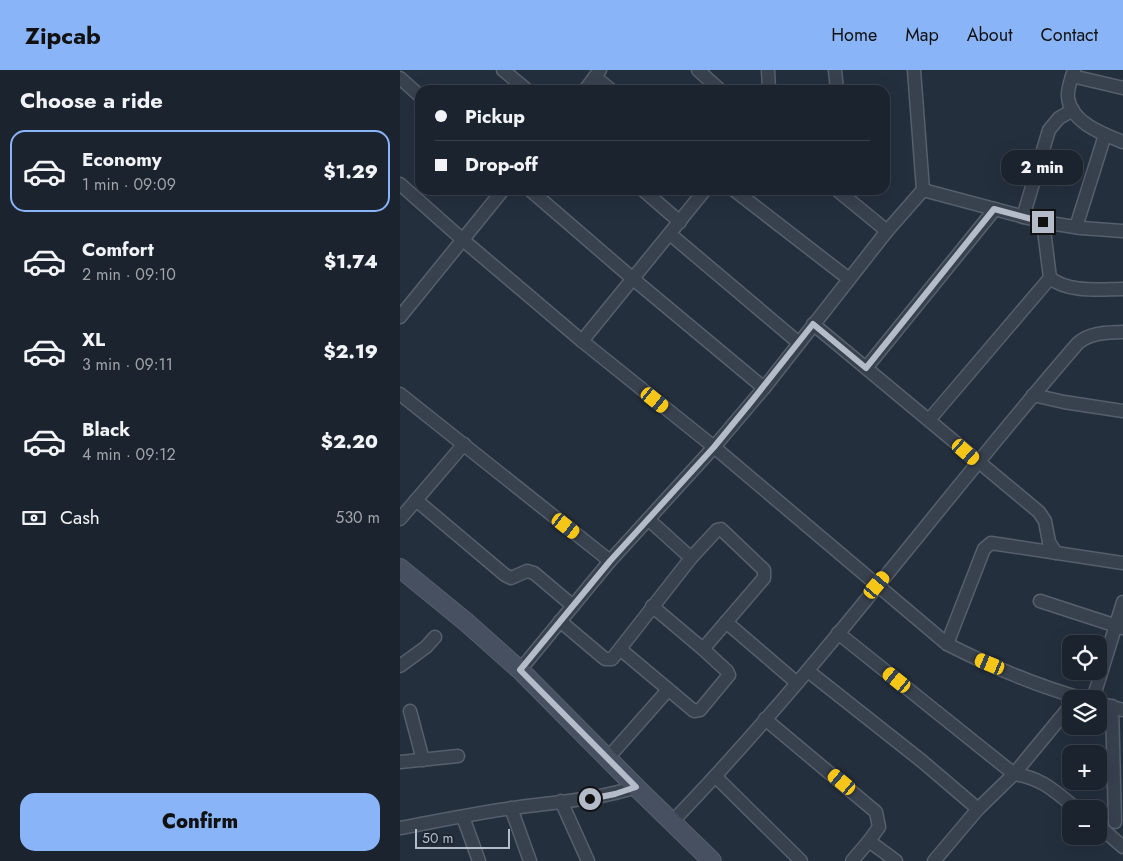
<!DOCTYPE html>
<html lang="en">
<head>
<meta charset="utf-8">
<style>
  body { margin:0; font-family:Jost,sans-serif; background:#282f3a; color:#f1f3f6; height:100vh; display:flex; flex-direction:column; font-size:19px; white-space:nowrap }
  * { box-sizing:border-box; margin:0 }
  p { font-size:16px; color:#a0a4aa }
  .icon { flex:none; width:28px; height:28px; fill:none; stroke:currentColor; stroke-width:2; stroke-linecap:round; stroke-linejoin:round }
  .map { position:relative; flex:1; overflow:hidden }
  .details { display:flex; flex-direction:column; background:#1b232e; width:400px }
  .details>* { flex:none }
  .top-card { position:absolute; left:15px; top:15px; width:475px; height:110px; border-radius:15px; box-shadow:0 5px 20px #0002,0 0 0 1px #39404a; display:grid; align-content:center; height:110px; padding:0 20px; background:#1b232e }
  .fabs { position:absolute; left:662px; top:565px; display:grid; gap:10px }
  .fabs a { display:grid; place-items:center; width:45px; height:45px; border-radius:10px; background:#1b232e; box-shadow:0 5px 20px #0002,0 0 0 1px #39404a; font-size:25px }
  .scale { position:absolute; left:15px; bottom:12px; width:95px; box-sizing:border-box; padding-left:5px; border:2px solid #b4bcc9; border-top:0; font-size:14px; line-height:18px; white-space:nowrap; color:#b4bcc9; -webkit-text-stroke:4px #1d2633; paint-order:stroke }
  .end { position:absolute; width:22px; height:22px; margin:-11px; border:6px solid #b4bcc9; background:#111; box-shadow:0 0 0 2px #111 }
  .from { border-radius:50% }
  .bubble { position:absolute; height:35px; border-radius:15px; background:#1b232e; box-shadow:0 5px 20px #0002,0 0 0 1px #39404a; font-size:16px; font-weight:800; line-height:35px; text-align:center }
  .car { position:absolute; width:15px; height:30px; margin:-15px -8px; border-radius:6px; box-shadow:0 0 4px 1px #0007; background:linear-gradient(#f5c518 24%,#345 0 40%,#f5c518 0 76%,#345 0 86%,#f5c518 0) }
  .top-card b { display:flex; align-items:center; gap:18px; height:48px; font-size:19px }
  .top-card b+b { border-top:1px solid #39404a }
  .top-card i { width:12px; height:12px; background:#f1f3f6 }
  ul { padding:0; list-style:none }
  li { display:flex; align-items:center; gap:15px; height:82px; margin:0 10px 8px; padding:0 10px; border:2px solid transparent; border-radius:15px }
  li div { flex:1 }
  li b { display:block; font-size:19px }
  li em { font-style:normal; font-weight:800 }
  li.on { border-color:#8ab4f8 }
  li>.icon { width:45px; height:45px; stroke-width:1.5 }
  h2 { padding:0 20px; font-size:22px; line-height:60px }
  .pay { display:flex; align-items:center; gap:12px; height:55px; padding:0 20px; font-size:19px }
  .pay p { margin-inline-start:auto }
  .button { display:flex; gap:10px; margin-top:auto; padding:10px 20px }
  .button a { flex:1; height:58px; border-radius:15px; background:#8ab4f8; color:#111; font-size:20px; font-weight:800; line-height:58px; text-align:center }
  header { display:flex; align-items:center; gap:30px; box-sizing:border-box; height:70px; padding:0 25px; background:#8ab4f8; color:#111 }
  header strong { font-size:24px }
  nav { display:flex; gap:28px; margin-inline-start:auto; font-size:18px }
  main { display:flex; flex:1; min-height:0 }
  .map>svg:first-child { display:block }
  .lines { fill:none; stroke-linecap:round; stroke-linejoin:round }
  .street-casing { stroke:#565f6c; stroke-width:15 }
  .secondary-casing { stroke:#565f6c; stroke-width:20 }
  .street { stroke:#38414e; stroke-width:12 }
  .secondary { stroke:#465061; stroke-width:18 }
  .route { stroke:#b4bcc9; stroke-width:6 }
</style>
</head>
<body>
<header>
<strong>Zipcab</strong>
<nav><a>Home</a><a>Map</a><a>About</a><a>Contact</a></nav>
</header>
<main>
<section class="details">
<h2>Choose a ride</h2>
<ul>
<li class="on"><svg class="icon" aria-label="car" viewBox="0 0 24 24"><path d="M5 17H2v-5l4-1 3-4h7l3 4 3 1v5h-3M9 17h6M6 11h13"/><circle cx="7" cy="17" r="2"/><circle cx="17" cy="17" r="2"/></svg><div><b>Economy</b><p>1 min · 09:09</p></div><em>$1.29</em></li>
<li><svg class="icon" aria-label="car" viewBox="0 0 24 24"><path d="M5 17H2v-5l4-1 3-4h7l3 4 3 1v5h-3M9 17h6M6 11h13"/><circle cx="7" cy="17" r="2"/><circle cx="17" cy="17" r="2"/></svg><div><b>Comfort</b><p>2 min · 09:10</p></div><em>$1.74</em></li>
<li><svg class="icon" aria-label="car" viewBox="0 0 24 24"><path d="M5 17H2v-5l4-1 3-4h7l3 4 3 1v5h-3M9 17h6M6 11h13"/><circle cx="7" cy="17" r="2"/><circle cx="17" cy="17" r="2"/></svg><div><b>XL</b><p>3 min · 09:11</p></div><em>$2.19</em></li>
<li><svg class="icon" aria-label="car" viewBox="0 0 24 24"><path d="M5 17H2v-5l4-1 3-4h7l3 4 3 1v5h-3M9 17h6M6 11h13"/><circle cx="7" cy="17" r="2"/><circle cx="17" cy="17" r="2"/></svg><div><b>Black</b><p>4 min · 09:12</p></div><em>$2.20</em></li>
</ul>
<div class="pay"><svg class="icon" aria-label="cash" viewBox="0 0 24 24"><path d="M3 7h18v10H3z"/><circle cx="12" cy="12" r="2"/></svg>Cash<p>530 m</p></div>
<div class="button"><a>Confirm</a></div>
</section>
<div class="map">
<svg width="723" height="791" viewBox="0 0 723 791">
  <rect width="100%" height="100%" fill="#242f3e"/>
  <g class="lines">
    <defs>
      <g id="street">
        <polyline points="103,0 127,20"/>
        <polyline points="298,0 320,20"/>
        <polyline points="368,0 369,20"/>
        <polyline points="435,0 437,20"/>
        <path d="M674,0c-2,8 -7,18 -6,27 2,25 35,37 55,45"/>
        <polyline points="672,6 723,18"/>
        <polyline points="195,7 211,20"/>
        <polyline points="0,8 20,26"/>
        <polyline points="185,20 200,0"/>
        <path d="M0,114l63,56 119,101 132,106 233,197c43,22 90,42 137,55"/>
        <polyline points="130,120 232,208 364,318"/>
        <polyline points="243,120 280,152"/>
        <polyline points="334,120 449,209"/>
        <polyline points="437,120 487,161"/>
        <polyline points="523,120 643,152 681,158 723,161"/>
        <polyline points="623,147 649,60 659,48 673,40"/>
        <polyline points="676,157 705,65"/>
        <polyline points="270,164 399,273"/>
        <path d="M650,208c19,15 50,11 73,11"/>
        <polyline points="0,247 103,120"/>
        <polyline points="413,254 639,442 645,451 649,472 656,483"/>
        <polyline points="182,271 305,120"/>
        <polyline points="466,298 595,139"/>
        <polyline points="0,324 210,491"/>
        <polyline points="633,325 664,332 723,341"/>
        <polyline points="529,350 650,208 643,152"/>
        <polyline points="16,430 105,505 111,508 127,501 134,503 173,536"/>
        <polyline points="0,449 64,374"/>
        <polyline points="640,531 723,558"/>
        <polyline points="252,536 303,579 364,508 364,500 321,459 317,460 291,488"/>
        <polyline points="160,551 205,589 212,589 291,488 248,449"/>
        <polyline points="326,552 397,613"/>
        <path d="M438,563l176,141c29,4 41,18 63,35"/>
        <polyline points="547,574 584,479 591,473 723,493"/>
        <polyline points="220,579 294,641 300,640 329,605 327,601 303,579"/>
        <polyline points="0,596 26,577 35,567"/>
        <polyline points="120,600 210,491 314,377 364,318 487,161 523,120 514,0"/>
        <polyline points="408,601 523,692 578,739"/>
        <polyline points="693,629 723,532"/>
        <polyline points="699,633 723,640"/>
        <polyline points="712,636 715,752"/>
        <polyline points="10,641 23,690"/>
        <polyline points="365,649 476,742 479,757 469,771 452,791"/>
        <polyline points="207,689 268,620"/>
        <polyline points="0,692 58,686"/>
        <polyline points="316,707 401,791"/>
        <polyline points="161,731 188,791"/>
        <polyline points="111,738 130,791"/>
        <polyline points="63,747 79,791"/>
        <path d="M271,753c146,-151 270,-322 407,-480 13,-11 29,-10 45,-11"/>
        <polyline points="699,756 723,777"/>
        <path d="M0,758c38,-7 76,-15 114,-20 41,-6 82,-8 122,-21"/>
        <polyline points="469,771 496,791"/>
        <polyline points="534,791 578,739 614,704 671,635"/>
      </g>
      <polyline id="secondary" points="0,498 66,552 120,600 236,717 312,791"/>
    </defs>
    <use href="#street" class="street-casing"/>
    <use href="#secondary" class="secondary-casing"/>
    <use href="#street" class="street"/>
    <use href="#secondary" class="secondary"/>
  </g>
  <g class="lines">
    <polyline class="route" points="190,729 215,724 236,717 120,600 210,491 314,377 351,332 413,254 466,298 594,139 643,152"/>
  </g>
</svg>
<div class="fabs">
<a><svg class="icon" aria-label="locate" viewBox="0 0 24 24"><circle cx="12" cy="12" r="6"/><path d="M12 2v4M12 18v4M2 12h4M18 12h4"/></svg></a>
<a><svg class="icon" aria-label="layers" viewBox="0 0 24 24"><path d="M12 4l9 5-9 5-9-5zM3 14l9 5 9-5"/></svg></a>
<a>+</a>
<a>−</a>
</div>
<div class="scale">50 m</div>
<i class="end from" style="left:190px;top:729px"></i>
<i class="end" style="left:643px;top:152px"></i>
<div class="bubble" style="left:601px;top:80px;width:82px">2 min</div>
<i class="car" style="left:255px;top:330px;rotate:129deg"></i>
<i class="car" style="left:566px;top:382px;rotate:131deg"></i>
<i class="car" style="left:166px;top:456px;rotate:128deg"></i>
<i class="car" style="left:477px;top:515px;rotate:40deg"></i>
<i class="car" style="left:590px;top:594px;rotate:292deg"></i>
<i class="car" style="left:497px;top:610px;rotate:309deg"></i>
<i class="car" style="left:442px;top:712px;rotate:310deg"></i>
<div class="top-card">
<b><i class="from"></i>Pickup</b>
<b><i></i>Drop-off</b>
</div>
</div>
</main>
</body>
</html>
